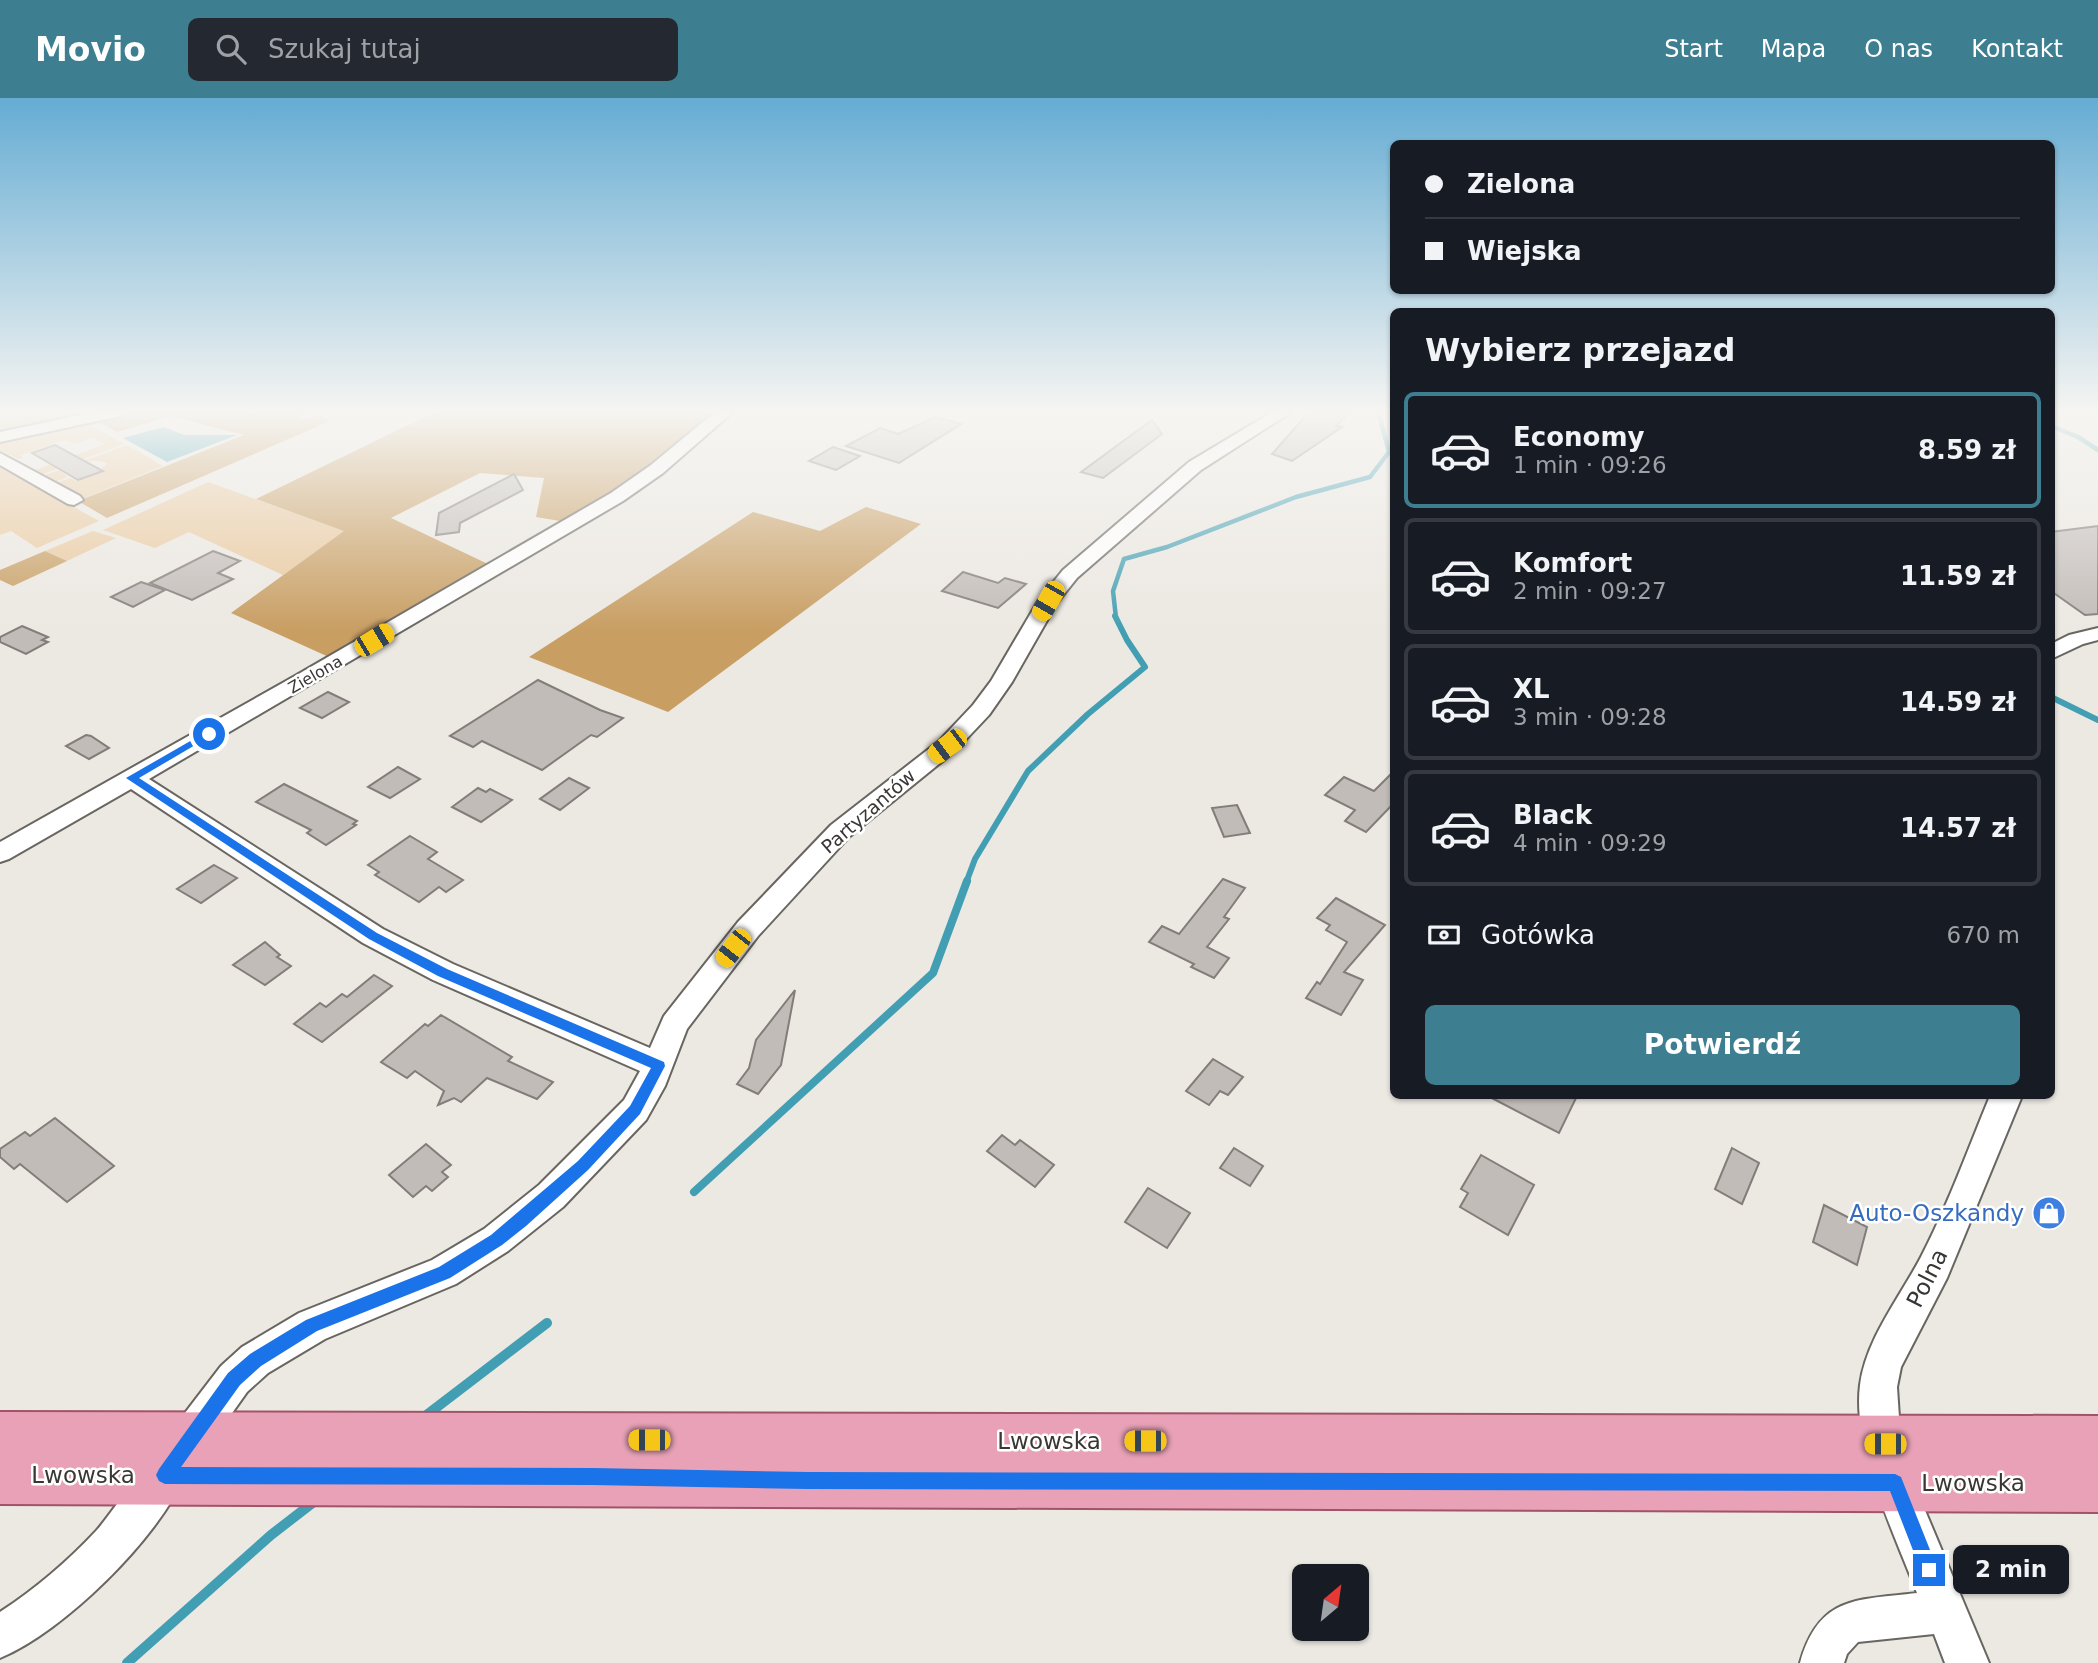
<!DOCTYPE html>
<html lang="pl">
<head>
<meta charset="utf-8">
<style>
  body { margin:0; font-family:"DejaVu Sans",sans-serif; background:#242831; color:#f1f3f6; height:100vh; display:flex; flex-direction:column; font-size:26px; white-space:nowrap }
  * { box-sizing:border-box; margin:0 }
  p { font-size:23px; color:#9ea1a6 }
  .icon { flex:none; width:38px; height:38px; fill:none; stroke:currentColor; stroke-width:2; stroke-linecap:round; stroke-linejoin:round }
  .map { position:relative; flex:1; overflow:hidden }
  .drawer { position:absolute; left:1390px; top:210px; width:665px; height:791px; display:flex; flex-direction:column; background:#171b24; border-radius:10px; box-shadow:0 2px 5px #0004 }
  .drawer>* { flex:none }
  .hud { position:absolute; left:1390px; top:42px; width:665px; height:154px; border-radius:10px; box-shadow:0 2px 5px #0004; display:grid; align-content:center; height:154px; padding:0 35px; background:#171b24 }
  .needle { width:46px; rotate:29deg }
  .tools { position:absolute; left:1292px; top:1466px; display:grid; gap:14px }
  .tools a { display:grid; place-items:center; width:77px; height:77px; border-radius:10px; background:#171b24; box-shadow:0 2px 5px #0004; font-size:35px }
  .end { position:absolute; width:32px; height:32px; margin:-16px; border:9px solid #1a73e8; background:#fff; box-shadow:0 0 0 4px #fff }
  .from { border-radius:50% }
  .bubble { position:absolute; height:49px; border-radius:10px; background:#171b24; box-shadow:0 2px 5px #0004; font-size:23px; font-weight:700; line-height:49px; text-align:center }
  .car { position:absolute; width:21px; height:42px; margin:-21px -10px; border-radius:9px; box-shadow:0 0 5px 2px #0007; background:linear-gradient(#f5c518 24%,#345 0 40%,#f5c518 0 76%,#345 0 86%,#f5c518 0) }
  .hud b { display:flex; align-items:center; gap:24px; height:66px; font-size:26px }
  .hud b+b { border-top:2px solid #363941 }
  .hud i { width:18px; height:18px; background:#f1f3f6 }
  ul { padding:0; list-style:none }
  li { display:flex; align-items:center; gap:21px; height:116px; margin:0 14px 10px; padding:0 21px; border:4px solid #363941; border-radius:10px }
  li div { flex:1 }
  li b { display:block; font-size:26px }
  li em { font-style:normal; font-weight:700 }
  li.current { border-color:#3d7f90 }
  li>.icon { width:63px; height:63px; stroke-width:1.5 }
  h2 { padding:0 35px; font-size:32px; line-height:84px }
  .pay { display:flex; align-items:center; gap:18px; height:77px; padding:0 35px; font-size:26px }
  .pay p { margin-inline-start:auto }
  .cta { display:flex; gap:14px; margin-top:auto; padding:14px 35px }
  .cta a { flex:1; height:80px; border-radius:10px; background:#3d7f90; color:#fff; font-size:28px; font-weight:700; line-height:80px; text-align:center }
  header { display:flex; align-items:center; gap:42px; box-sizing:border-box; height:98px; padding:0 35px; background:#3d7f90; color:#fff }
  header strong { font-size:33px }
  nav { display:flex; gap:38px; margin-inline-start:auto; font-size:24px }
  .search { width:490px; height:63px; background:#242831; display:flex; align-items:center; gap:18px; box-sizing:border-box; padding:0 24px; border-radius:10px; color:#9ea1a6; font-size:26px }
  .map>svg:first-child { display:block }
  .green { fill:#e9c89d }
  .forest { fill:#c89e63 }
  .water { fill:#429fb3 }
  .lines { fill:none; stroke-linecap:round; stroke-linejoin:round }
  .stream-far3 { stroke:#429fb3; stroke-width:4.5 }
  .stream-far2 { stroke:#429fb3; stroke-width:6 }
  .stream-far1 { stroke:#429fb3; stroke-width:8 }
  .stream { stroke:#429fb3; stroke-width:10 }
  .building { fill:#c2bcb8; stroke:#837d79; stroke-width:2 }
  .minor-casing { stroke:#696560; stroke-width:4 }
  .primary-casing { stroke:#a15469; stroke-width:4 }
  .minor { fill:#fff; fill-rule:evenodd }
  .primary { fill:#e8a1b6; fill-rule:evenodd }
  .route { fill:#1a73e8 }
  .labels { text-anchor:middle; stroke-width:5; stroke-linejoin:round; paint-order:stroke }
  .far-street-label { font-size:16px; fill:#393735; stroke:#fff }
  .street-label { font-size:19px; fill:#393735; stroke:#fff }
  .near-shop-label { font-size:23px; fill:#366cbe; stroke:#fff; text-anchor:end }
  .near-street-label { font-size:23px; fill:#393735; stroke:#fff }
</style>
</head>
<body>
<header>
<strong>Movio</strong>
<div class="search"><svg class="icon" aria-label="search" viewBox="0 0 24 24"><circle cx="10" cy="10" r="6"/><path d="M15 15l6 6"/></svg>Szukaj tutaj</div>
<nav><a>Start</a><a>Mapa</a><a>O nas</a><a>Kontakt</a></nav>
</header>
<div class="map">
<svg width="2098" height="1565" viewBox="0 0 2098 1565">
  <rect width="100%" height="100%" fill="#ece8e2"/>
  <g class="green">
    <polygon points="0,313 101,313 0,335"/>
    <polygon points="87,325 124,346 43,376 35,372 105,346 93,340 75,346 65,342 20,357 23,360 18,361 0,352 0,344"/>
    <path d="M127,347l36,21 -79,32 -27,-15 13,-5 7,3 28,-10 -4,-3 7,-4c-16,-8 -31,1 -48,7l8,6 -13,5 -12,-6z"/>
    <polygon points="0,368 99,423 37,450 11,433 0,437"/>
    <polygon points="208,384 345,433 283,477 189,434 155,450 103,432"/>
    <polygon points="93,433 116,440 67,463 45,453"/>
  </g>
  <g class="forest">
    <polygon points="134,313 302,313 300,321 322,318 330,323 107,420 78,403 244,337 171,318 117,334 96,322"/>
    <polygon points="437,313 720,313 639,381 566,424 536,419 544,380 480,375 391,420 488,466 331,560 231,515 344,433 256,401"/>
    <polygon points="866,409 921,426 668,614 529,559 753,414 820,433"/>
    <polygon points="45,453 67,463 13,488 0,482 0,472"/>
  </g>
  <polygon class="water" points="164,329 184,337 237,337 167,364 123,340"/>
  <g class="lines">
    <g class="stream-far3">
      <polyline points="2051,328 2078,339 2098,352"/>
      <polyline points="1116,520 1113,493 1124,461 1167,449 1296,399 1370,379 1389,354 1378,313"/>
    </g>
    <g class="stream-far2">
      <polyline points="2051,599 2098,622"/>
      <polyline points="966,785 975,761 1028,673 1088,616 1145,569 1127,542 1115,518"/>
    </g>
    <polyline class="stream-far1" points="694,1094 933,875 967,783"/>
    <g class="stream">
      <polyline points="424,1319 547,1225"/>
      <polyline points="127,1565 271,1437 315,1403"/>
    </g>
  </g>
  <g class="building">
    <polygon points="1310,313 1351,313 1336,328 1342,329 1292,363 1272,356"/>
    <polygon points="936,319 961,326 899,365 846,348 880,330 898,336"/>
    <polygon points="1152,322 1162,336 1103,380 1081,374"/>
    <polygon points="55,347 103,373 78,382 32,355"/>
    <polygon points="833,349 860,358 836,372 809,363"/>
    <polygon points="514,376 523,392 460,425 459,434 436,437 439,415"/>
    <polygon points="2098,428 2098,516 2085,517 2051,493 2051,434"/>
    <polygon points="213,453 240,463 218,475 233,481 192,502 150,485"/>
    <polygon points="963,474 998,485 1005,480 1026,486 998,510 942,493"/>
    <polygon points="141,484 165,492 133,509 111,499"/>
    <polygon points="22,528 48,539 42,542 48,544 26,556 0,544 0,539"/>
    <polygon points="538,582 600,612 623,620 597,639 591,637 542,672 482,643 473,649 450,638"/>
    <polygon points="328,594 349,604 322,620 300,610"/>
    <polygon points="86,637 91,638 109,650 89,661 66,648"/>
    <polygon points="398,669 420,681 390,700 368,689"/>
    <polygon points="1393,674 1393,706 1366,734 1345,723 1355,712 1325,697 1344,679 1374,693"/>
    <polygon points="569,680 589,690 560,712 540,701"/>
    <polygon points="284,686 357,723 353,726 356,727 326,747 307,735 311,732 256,704"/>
    <polygon points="478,690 486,694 490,691 512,702 481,724 452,709"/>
    <polygon points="1237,707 1250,735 1224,739 1212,710"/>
    <polygon points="410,738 437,754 428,761 463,782 446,794 439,789 419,804 375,777 379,774 368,767"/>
    <polygon points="214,767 237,780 201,805 177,791"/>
    <polygon points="1223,781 1245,790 1224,819 1229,821 1207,849 1229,860 1214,880 1191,869 1194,866 1149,844 1162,828 1179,836"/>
    <polygon points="1336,800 1385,827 1344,874 1363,882 1341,917 1306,900 1317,884 1320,886 1347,844 1326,832 1330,827 1317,820"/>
    <polygon points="265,844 280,857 277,859 291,868 265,887 233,867"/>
    <polygon points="374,877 392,888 322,944 294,926 320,905 326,909 342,896 347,899"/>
    <polygon points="795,892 781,967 758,996 737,986 749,970 756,942"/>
    <polygon points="441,917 512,959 508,963 553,984 537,1001 487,980 461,1004 454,1000 438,1007 444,993 415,973 407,980 381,964 425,926 428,928"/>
    <polygon points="1213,961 1243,979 1228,997 1220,993 1209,1007 1186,993"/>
    <polygon points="1488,998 1577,998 1559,1035"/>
    <polygon points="55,1020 114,1068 67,1104 20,1066 14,1071 0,1059 0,1051 25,1034 30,1038"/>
    <polygon points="1002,1037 1015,1047 1020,1042 1054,1067 1035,1089 987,1053"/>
    <polygon points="426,1046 451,1067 442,1074 448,1079 432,1093 426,1088 413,1099 389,1077"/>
    <polygon points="1234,1050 1263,1068 1250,1088 1220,1070"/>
    <polygon points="1732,1050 1759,1065 1742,1106 1715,1091"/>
    <polygon points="1481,1057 1534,1087 1508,1137 1460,1109 1468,1095 1461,1091"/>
    <polygon points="1148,1090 1190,1115 1167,1150 1125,1124"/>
    <polygon points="1824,1107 1867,1129 1857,1167 1813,1144"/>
  </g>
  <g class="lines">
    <defs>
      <g id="minor">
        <polygon points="99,313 129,313 121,318 0,344 0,334"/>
        <polygon points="716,313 734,313 663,375 623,403 149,681 383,831 453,866 650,950 664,918 738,824 831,727 939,643 973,607 991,583 1038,503 1063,472 1189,364 1274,313 1293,313 1201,372 1077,480 1057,505 1012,584 989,617 955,653 849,739 758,838 687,931 665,988 646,1022 563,1109 508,1153 456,1186 325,1241 268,1275 247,1294 203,1356 189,1361 175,1356 170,1342 175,1328 221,1268 242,1249 299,1215 432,1162 484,1131 539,1087 624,1002 640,973 433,882 363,845 131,691 9,761 0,764 0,744 295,578 611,395 651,367"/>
        <polygon points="0,355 80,398 83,402 74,407 68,406 0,367"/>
        <polygon points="2098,530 2098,542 2083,546 2051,561 2051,546 2069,537"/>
        <path d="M1990,998h32l-75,182 -46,89 -4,20 3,46 19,63 70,167h-44l-11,-29 -76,8 -11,12 -3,9h-44c19,-68 58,-63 117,-70 -22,-58 -65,-145 -57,-208 6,-46 40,-88 61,-128 27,-52 47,-108 69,-161z"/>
        <path d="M165,1357l14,6 6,14c-26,63 -122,157 -185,183v-46c35,-23 67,-50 96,-81 20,-22 43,-65 69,-76z"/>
      </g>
      <polygon id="primary" points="0,1314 2098,1318 2098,1414 0,1406"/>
    </defs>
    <use href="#minor" class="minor-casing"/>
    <use href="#primary" class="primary-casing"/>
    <use href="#minor" class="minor"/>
    <use href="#primary" class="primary"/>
  </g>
  <linearGradient id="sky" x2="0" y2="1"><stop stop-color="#65acd3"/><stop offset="0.59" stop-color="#f6f5f2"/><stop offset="1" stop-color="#f6f5f2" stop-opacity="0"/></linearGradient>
  <rect width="2098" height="532" fill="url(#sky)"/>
  <polygon class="route" points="206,634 214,636 139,680 377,835 447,871 664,964 665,968 640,1016 588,1072 526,1128 502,1147 450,1180 317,1233 261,1268 240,1287 181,1369 593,1370 808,1374 1895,1376 1901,1379 1938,1472 1936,1478 1929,1481 1923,1478 1890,1393 808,1391 593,1387 165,1386 159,1383 156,1377 159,1371 228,1275 250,1256 306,1222 439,1169 491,1137 578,1063 630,1008 651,970 438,878 369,841 126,680"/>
  <defs>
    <symbol id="shop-disc" viewBox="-11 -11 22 22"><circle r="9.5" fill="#3f7fe0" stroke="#fff"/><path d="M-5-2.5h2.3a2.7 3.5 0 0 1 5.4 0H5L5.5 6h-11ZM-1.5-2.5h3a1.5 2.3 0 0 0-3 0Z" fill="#fff"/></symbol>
  </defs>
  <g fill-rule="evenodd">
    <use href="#shop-disc" x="2030" y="1096" width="38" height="38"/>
  </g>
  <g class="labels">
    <g class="far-street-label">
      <text transform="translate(315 576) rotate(-30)" y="6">Zielona</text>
    </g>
    <g class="street-label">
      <text transform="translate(868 713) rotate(-41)" y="7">Partyzantów</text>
    </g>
    <g class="near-shop-label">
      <text x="2024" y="1123">Auto-Oszkandy</text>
    </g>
    <g class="near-street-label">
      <text transform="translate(1927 1180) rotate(-63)" y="8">Polna</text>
      <text x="1049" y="1351">Lwowska</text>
      <text x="83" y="1385">Lwowska</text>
      <text x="1973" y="1393">Lwowska</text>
    </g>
  </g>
</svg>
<div class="tools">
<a><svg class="needle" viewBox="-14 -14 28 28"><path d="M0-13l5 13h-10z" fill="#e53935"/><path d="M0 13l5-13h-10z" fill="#9ea1a6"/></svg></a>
</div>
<i class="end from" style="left:209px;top:636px"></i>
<i class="end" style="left:1929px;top:1472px"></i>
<div class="bubble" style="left:1953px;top:1447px;width:116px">2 min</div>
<i class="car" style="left:1048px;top:503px;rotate:210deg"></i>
<i class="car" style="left:374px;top:542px;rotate:59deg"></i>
<i class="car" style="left:947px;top:648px;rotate:233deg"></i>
<i class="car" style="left:733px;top:850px;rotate:218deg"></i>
<i class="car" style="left:649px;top:1342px;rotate:270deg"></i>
<i class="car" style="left:1145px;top:1343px;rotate:270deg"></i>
<i class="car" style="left:1885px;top:1346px;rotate:270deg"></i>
<div class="hud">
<b><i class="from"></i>Zielona</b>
<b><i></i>Wiejska</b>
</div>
<section class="drawer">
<h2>Wybierz przejazd</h2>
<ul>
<li class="current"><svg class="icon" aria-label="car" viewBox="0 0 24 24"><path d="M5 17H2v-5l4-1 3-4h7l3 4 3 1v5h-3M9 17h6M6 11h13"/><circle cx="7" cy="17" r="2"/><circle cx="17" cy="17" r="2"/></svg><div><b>Economy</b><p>1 min · 09:26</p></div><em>8.59 zł</em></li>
<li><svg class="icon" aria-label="car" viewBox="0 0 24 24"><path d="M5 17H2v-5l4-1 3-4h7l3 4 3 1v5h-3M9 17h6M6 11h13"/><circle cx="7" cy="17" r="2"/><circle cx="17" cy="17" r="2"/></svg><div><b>Komfort</b><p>2 min · 09:27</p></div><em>11.59 zł</em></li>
<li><svg class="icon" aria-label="car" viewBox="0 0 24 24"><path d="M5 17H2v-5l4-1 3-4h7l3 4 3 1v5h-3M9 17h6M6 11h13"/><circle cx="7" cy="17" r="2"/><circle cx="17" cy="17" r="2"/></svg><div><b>XL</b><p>3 min · 09:28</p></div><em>14.59 zł</em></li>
<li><svg class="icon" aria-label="car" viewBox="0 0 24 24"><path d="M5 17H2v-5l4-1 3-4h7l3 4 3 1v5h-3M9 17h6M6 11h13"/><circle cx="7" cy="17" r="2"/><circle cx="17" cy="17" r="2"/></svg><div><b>Black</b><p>4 min · 09:29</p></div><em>14.57 zł</em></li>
</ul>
<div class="pay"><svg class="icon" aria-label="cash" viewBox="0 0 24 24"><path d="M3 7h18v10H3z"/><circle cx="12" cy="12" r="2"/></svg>Gotówka<p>670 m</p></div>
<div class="cta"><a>Potwierdź</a></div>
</section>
</div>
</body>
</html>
